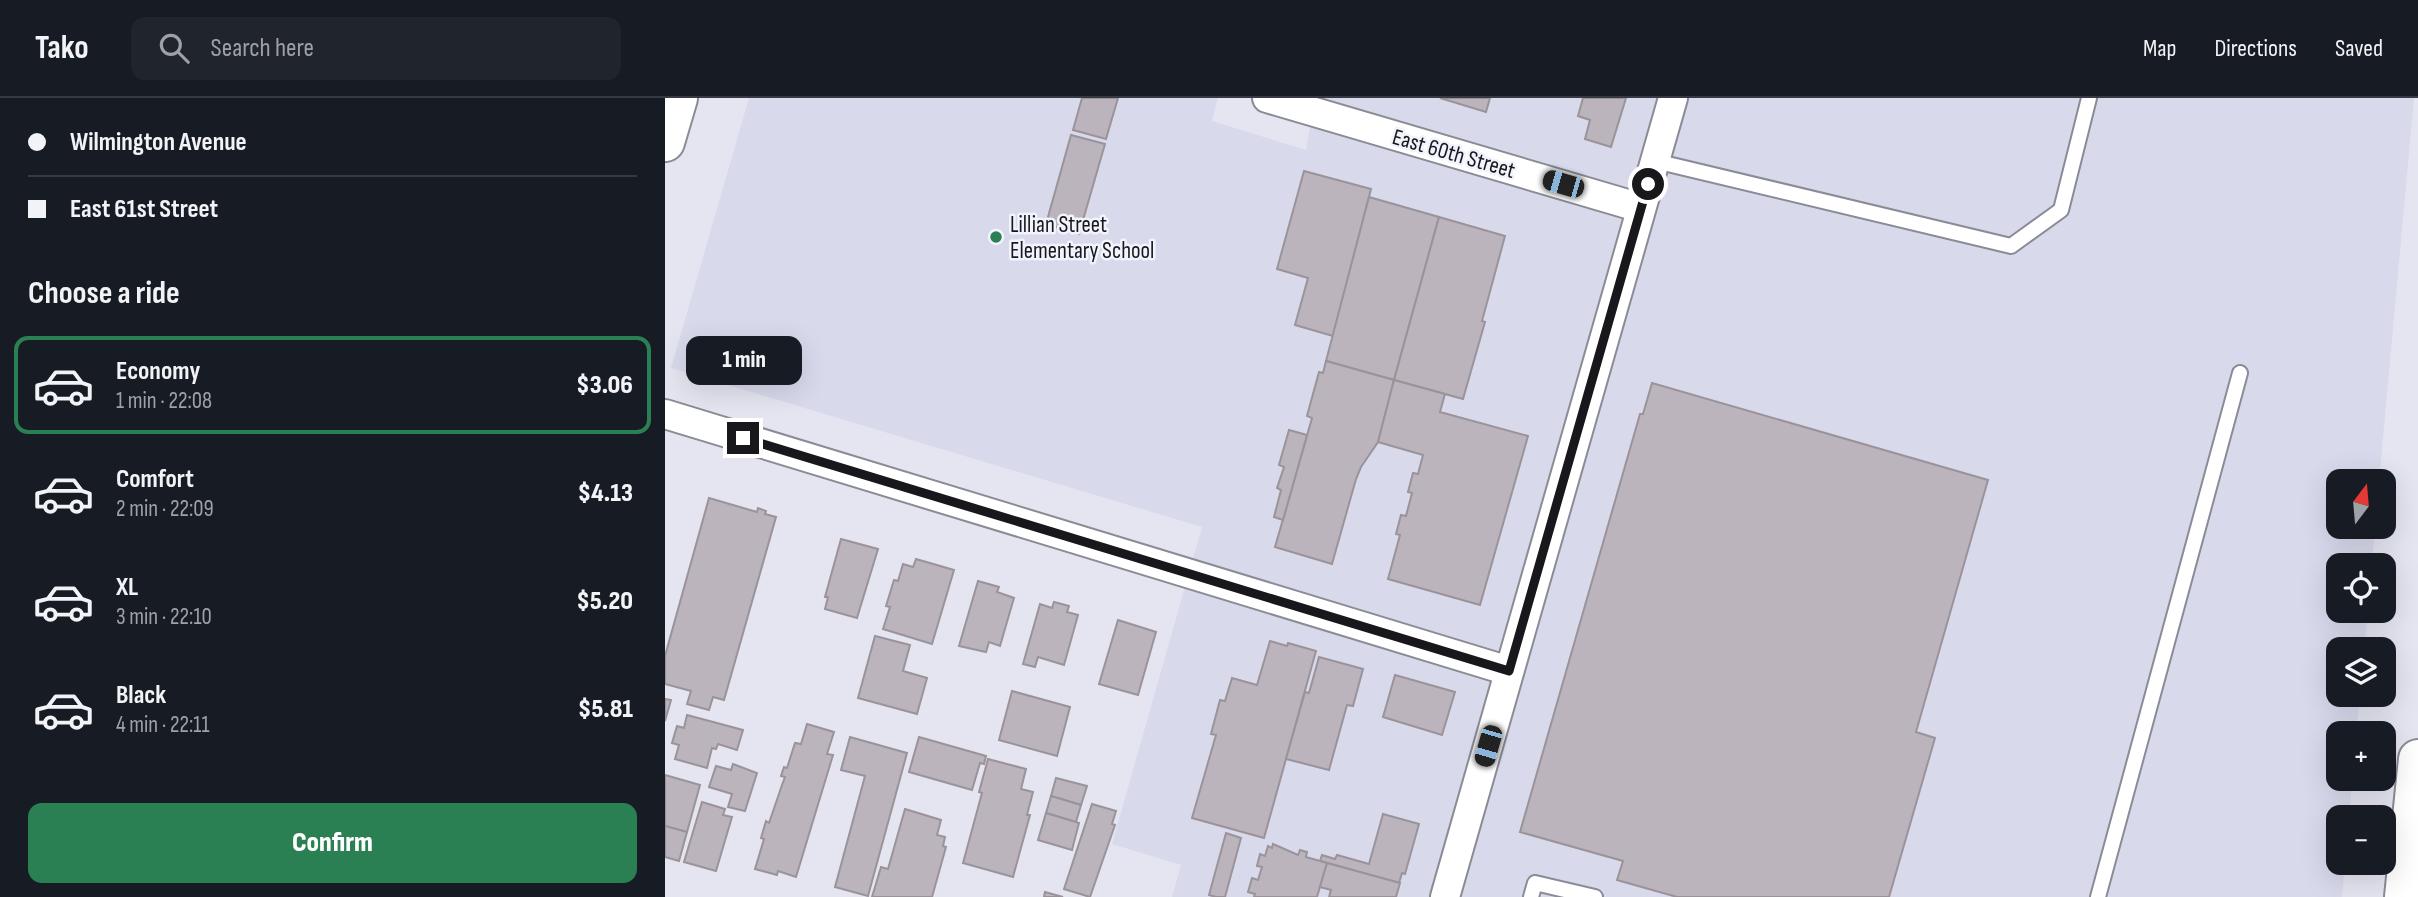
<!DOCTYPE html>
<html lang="en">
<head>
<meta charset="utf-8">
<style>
  body { margin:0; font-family:"Sofia Sans Condensed",sans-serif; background:#20242c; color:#f1f3f6; height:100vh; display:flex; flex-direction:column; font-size:26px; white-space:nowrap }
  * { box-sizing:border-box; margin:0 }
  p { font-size:23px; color:#9ea1a6 }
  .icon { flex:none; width:38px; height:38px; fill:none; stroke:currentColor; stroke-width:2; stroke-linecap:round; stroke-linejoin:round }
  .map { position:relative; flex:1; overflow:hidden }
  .panel { display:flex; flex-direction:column; background:#171b24; width:665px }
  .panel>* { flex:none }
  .guide { display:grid; align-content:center; height:154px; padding:0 28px; background:#171b24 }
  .needle { width:46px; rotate:16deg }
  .controls { position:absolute; left:1661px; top:371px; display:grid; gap:14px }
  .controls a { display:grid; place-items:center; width:70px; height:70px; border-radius:14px; background:#171b24; box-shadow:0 7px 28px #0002; font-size:35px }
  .end { position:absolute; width:32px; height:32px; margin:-16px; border:9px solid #18181c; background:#fff; box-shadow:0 0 0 4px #fff }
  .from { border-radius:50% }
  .bubble { position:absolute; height:49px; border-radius:14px; background:#171b24; box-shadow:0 7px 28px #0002; font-size:23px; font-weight:800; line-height:49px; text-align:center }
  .car { position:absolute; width:21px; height:42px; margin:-21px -10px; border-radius:9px; box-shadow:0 0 5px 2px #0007; background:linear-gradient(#222 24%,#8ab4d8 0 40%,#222 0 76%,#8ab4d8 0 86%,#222 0) }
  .guide b { display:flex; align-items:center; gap:24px; height:66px; font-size:26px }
  .guide b+b { border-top:2px solid #363941 }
  .guide i { width:18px; height:18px; background:#f1f3f6 }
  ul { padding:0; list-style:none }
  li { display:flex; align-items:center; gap:21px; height:98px; margin:0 14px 10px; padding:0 14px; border:4px solid transparent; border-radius:14px }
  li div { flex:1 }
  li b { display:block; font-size:26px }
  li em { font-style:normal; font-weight:800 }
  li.selected { border-color:#2b8053 }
  li>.icon { width:63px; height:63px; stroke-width:1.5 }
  h2 { padding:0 28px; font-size:32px; line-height:84px }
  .action { display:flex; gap:14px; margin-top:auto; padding:14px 28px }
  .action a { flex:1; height:80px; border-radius:14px; background:#2b8053; color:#fff; font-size:28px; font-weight:800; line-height:80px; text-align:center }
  header { display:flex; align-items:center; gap:42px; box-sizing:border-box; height:98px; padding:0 35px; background:#171b24; border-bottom:2px solid #363941 }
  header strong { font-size:33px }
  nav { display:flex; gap:38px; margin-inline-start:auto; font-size:24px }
  .search { width:490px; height:63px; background:#20242c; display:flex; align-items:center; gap:18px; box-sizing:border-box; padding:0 24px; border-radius:14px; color:#9ea1a6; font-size:26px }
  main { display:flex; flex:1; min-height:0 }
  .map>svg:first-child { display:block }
  .built { fill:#d8daec }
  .building { fill:#bcb4bc; stroke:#9a939a; stroke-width:2 }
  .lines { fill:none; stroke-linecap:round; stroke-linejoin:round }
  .lane-casing { stroke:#8a8c95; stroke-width:18 }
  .street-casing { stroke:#8a8c95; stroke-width:32 }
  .secondary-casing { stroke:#8a8c95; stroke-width:42 }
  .primary-casing { stroke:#8a8c95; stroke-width:42 }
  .lane { stroke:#fff; stroke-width:14 }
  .street { stroke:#fff; stroke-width:28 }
  .secondary { stroke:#fff; stroke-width:38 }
  .primary { stroke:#fff; stroke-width:38 }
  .route { stroke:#18181c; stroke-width:9 }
  .poi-dot { fill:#2b8053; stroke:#f1f3fd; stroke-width:2.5 }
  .labels { text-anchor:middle; stroke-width:5; stroke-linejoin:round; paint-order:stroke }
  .street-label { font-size:23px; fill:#18181c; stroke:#f1f3fd }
  .poi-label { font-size:23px; fill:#18181c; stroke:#f1f3fd; text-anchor:start }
</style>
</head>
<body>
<header>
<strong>Tako</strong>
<div class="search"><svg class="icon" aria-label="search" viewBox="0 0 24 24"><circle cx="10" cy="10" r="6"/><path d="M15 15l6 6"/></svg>Search here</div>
<nav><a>Map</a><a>Directions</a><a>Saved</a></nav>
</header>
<main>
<section class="panel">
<div class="guide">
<b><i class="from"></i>Wilmington Avenue</b>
<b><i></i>East 61st Street</b>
</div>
<h2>Choose a ride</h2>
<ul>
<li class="selected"><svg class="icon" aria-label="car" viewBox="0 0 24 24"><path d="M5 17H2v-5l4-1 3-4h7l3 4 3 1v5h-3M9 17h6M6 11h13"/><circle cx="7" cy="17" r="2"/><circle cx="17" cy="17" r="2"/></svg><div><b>Economy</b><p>1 min · 22:08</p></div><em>$3.06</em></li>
<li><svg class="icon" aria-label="car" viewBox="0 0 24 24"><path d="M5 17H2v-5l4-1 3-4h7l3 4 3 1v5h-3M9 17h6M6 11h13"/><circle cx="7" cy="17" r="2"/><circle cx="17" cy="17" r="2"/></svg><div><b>Comfort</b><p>2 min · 22:09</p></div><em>$4.13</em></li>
<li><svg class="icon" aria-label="car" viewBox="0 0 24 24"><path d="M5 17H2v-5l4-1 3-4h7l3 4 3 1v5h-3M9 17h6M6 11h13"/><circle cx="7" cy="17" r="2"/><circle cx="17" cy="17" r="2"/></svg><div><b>XL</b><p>3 min · 22:10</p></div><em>$5.20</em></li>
<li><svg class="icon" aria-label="car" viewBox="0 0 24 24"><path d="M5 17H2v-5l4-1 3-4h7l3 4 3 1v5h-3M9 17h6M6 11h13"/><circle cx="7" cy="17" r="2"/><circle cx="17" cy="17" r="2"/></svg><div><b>Black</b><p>4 min · 22:11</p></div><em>$5.81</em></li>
</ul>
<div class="action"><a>Confirm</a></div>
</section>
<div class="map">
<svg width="1753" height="799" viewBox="0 0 1753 799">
  <rect width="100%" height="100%" fill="#e4e5f0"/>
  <polygon class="built" points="84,0 553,0 547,23 641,52 650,0 1749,0 1714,383 1673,383 1673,429 1710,429 1707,467 1673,467 1673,513 1703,513 1699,551 1673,551 1673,597 1695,597 1691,635 1673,635 1673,681 1687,681 1684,719 1673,719 1673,765 1680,765 1677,799 507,799 516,767 447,746 537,429 6,270"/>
  <g class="building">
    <polygon points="417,0 453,0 441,41 408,32"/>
    <polygon points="775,0 825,0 821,14"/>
    <polygon points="918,0 961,0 946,49 920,41 925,22 913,18"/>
    <polygon points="406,37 440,46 414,136 381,126"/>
    <polygon points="639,73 706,91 668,238 630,227 643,180 612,171"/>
    <polygon points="704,99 774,119 729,282 661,263"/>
    <polygon points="774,119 840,138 817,223 820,224 798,301 729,282"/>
    <polygon points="661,263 729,282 713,344 696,369 691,381 667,466 610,449 647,320 642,318 654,274 658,275"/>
    <polygon points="729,282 780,296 775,314 863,338 815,507 723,481 735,437 731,436 736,417 741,418 747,395 743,394 748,375 753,376 758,357 713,344"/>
    <polygon points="987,285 1323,382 1251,634 1270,640 1224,799 1012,799 952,782 958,763 855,734 975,316 978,316"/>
    <polygon points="624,332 642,337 618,422 609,419 616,392 612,390 619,369 614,367"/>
    <polygon points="44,400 92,414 93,410 101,413 100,416 111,419 59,602 48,599 44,612 22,606 26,593 0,586 0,558"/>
    <polygon points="176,441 213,451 192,520 160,511 163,499 160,499"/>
    <polygon points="251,461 289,472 267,546 218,531 225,509 221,508 229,482 233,483 238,466 248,469"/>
    <polygon points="313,483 334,489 332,494 349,500 335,548 324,544 321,554 294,548"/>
    <polygon points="389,504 404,508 402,514 413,517 399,567 373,559 370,569 358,566 375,506 387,510"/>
    <polygon points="453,522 491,534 473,597 434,586"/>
    <polygon points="210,538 245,547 238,573 262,580 252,616 193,600"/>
    <polygon points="605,543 622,548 623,545 651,553 599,740 527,720 551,637 546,636 555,602 560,603 567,580 592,587"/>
    <polygon points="654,559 698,571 688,608 682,607 664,672 621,661 640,594 644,595"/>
    <polygon points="730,577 790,594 777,637 718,619"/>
    <polygon points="347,593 405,609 392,658 334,642"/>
    <polygon points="0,601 6,602 0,623"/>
    <polygon points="22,617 78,632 72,652 53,646 51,651 47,650 42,670 10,661 14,647 7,645 12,628 19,630"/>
    <polygon points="142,626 169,634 162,656 168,657 131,779 113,773 112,777 90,771 99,741 96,740 101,723 104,725 117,687 120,679 116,678 119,669 122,670 130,645 136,646"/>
    <polygon points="185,639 242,655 203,798 170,789 200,678 176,672"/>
    <polygon points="254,639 321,658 319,666 315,665 307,692 244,674"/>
    <polygon points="323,661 361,671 356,691 368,694 362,717 365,717 348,779 298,765 317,695 314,694"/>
    <polygon points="68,666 92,675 80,713 63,709 67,696 44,689 51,668 66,672"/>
    <polygon points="0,677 35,687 22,734 0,728"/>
    <polygon points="391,680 422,688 416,707 386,698"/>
    <polygon points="386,698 416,707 411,724 381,715"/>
    <polygon points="37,704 60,711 58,717 67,719 51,773 19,764"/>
    <polygon points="427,706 451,713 447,726 450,727 425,799 399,791"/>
    <polygon points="240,711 276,722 272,737 280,739 278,748 281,749 267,799 207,799 216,769 223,771"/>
    <polygon points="381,715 414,725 407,752 373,742"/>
    <polygon points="718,716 754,726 740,776 737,775 734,785 655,763 657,757 670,761 672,757 704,766"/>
    <polygon points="0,728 22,734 14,763 0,759"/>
    <polygon points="561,735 576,740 560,799 551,799 544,797"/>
    <polygon points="608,746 633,757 635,752 642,754 641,759 662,765 652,799 589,799 590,796 583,794 587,780 593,782 597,769 592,768 595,756 600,758 603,748 607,750"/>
    <polygon points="662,765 735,785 731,799 664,799 666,792 655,789"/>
    <polygon points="380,794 398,799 379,799"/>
  </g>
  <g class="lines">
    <defs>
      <g id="lane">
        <polyline points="990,63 1346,148 1396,112 1424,0"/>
        <polyline points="866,799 870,785 930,799"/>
        <polyline points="1433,799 1575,275"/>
      </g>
      <g id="street">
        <polyline points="602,0 976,110"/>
        <polyline points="0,316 844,573"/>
        <polyline points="780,799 1008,0"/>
      </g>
      <polyline id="secondary" points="0,44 13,0"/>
      <polyline id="primary" points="1739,799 1753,661"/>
    </defs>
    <use href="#lane" class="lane-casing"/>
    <use href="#street" class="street-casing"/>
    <use href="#secondary" class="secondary-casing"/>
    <use href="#primary" class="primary-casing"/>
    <use href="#lane" class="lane"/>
    <use href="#street" class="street"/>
    <use href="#secondary" class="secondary"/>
    <use href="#primary" class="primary"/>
  </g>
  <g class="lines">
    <polyline class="route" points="78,340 844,573 983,86"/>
  </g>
  <circle class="poi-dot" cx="331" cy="139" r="7"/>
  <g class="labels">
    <g class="street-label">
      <text transform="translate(789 55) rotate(16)" y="8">East 60th Street</text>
    </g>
    <g class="poi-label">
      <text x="345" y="134">Lillian Street<tspan x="345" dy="26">Elementary School</tspan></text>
    </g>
  </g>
</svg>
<div class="controls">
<a><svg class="needle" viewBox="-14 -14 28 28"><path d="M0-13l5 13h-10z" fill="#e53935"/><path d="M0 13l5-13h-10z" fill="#9ea1a6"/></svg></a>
<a><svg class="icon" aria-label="locate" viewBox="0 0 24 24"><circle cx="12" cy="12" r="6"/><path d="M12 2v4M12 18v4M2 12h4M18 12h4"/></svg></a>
<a><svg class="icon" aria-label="layers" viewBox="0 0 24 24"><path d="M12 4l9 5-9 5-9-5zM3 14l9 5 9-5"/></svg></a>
<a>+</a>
<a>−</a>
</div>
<i class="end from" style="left:983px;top:86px"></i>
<i class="end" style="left:78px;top:340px"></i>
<div class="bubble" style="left:21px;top:238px;width:116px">1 min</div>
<i class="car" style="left:898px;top:86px;rotate:286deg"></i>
<i class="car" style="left:823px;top:648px;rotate:196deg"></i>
</div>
</main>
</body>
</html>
